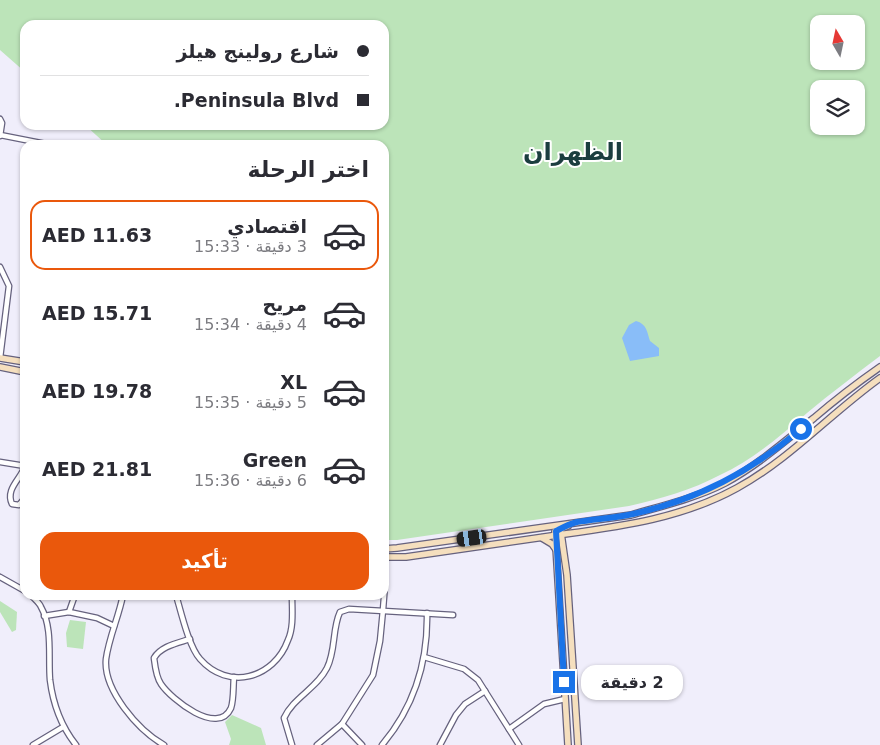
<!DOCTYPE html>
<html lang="ar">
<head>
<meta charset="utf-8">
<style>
  body { margin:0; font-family:"DejaVu Sans","Noto Naskh Arabic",sans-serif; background:#f7f7f7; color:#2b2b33; direction:rtl; height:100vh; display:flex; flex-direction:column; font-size:19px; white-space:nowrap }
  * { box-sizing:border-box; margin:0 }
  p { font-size:16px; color:#7c7c81 }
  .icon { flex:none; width:28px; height:28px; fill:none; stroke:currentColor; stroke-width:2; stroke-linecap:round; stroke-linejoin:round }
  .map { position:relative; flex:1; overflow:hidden; direction:ltr }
  .details { position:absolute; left:20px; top:140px; width:369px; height:460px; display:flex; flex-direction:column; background:#fff; border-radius:15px; box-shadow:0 1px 4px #0004; direction:rtl }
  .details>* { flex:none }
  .top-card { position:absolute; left:20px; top:20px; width:369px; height:110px; border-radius:15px; box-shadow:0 1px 4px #0004; direction:rtl; display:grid; align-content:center; height:110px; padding:0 20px; background:#fff }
  .needle { width:32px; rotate:351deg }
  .controls { position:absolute; left:810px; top:15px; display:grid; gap:10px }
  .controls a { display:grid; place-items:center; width:55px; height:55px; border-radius:10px; background:#fff; box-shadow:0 1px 4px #0004; font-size:25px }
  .end { position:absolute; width:22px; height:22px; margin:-11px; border:6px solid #1a73e8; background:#fff; box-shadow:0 0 0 2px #fff }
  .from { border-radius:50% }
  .bubble { position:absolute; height:35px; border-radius:15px; background:#fff; box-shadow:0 1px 4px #0004; font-size:16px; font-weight:700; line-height:35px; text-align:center; direction:rtl }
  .car { position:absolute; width:15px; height:30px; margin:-15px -8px; border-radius:6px; box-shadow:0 0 4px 1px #0007; background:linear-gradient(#222 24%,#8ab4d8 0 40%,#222 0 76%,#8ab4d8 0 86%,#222 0) }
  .top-card b { display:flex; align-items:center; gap:18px; height:48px; font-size:19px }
  .top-card b+b { border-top:1px solid #e1e1e2 }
  .top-card i { width:12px; height:12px; background:#2b2b33 }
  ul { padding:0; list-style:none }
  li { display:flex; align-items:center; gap:15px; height:70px; margin:0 10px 8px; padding:0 10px; border:2px solid transparent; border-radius:15px }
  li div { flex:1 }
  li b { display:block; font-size:19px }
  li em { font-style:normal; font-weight:700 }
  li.on { border-color:#ea580c }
  li>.icon { width:45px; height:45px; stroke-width:1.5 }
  h2 { padding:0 20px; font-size:22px; line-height:60px }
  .primary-button { display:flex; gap:10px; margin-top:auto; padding:10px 20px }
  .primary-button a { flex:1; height:58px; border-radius:15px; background:#ea580c; color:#fff; font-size:20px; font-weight:700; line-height:58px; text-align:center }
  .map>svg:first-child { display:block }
  .green { fill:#bce4b9; fill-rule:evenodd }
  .water { fill:#89bdf8 }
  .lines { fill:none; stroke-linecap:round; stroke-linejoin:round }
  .minor-casing { stroke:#66627e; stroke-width:7 }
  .secondary-casing { stroke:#66627e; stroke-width:8 }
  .minor { stroke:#fff; stroke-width:4.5 }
  .secondary { stroke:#f5dfbe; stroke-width:5.5 }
  .route { stroke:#1a73e8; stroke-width:6 }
  .labels { text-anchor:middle; stroke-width:4; stroke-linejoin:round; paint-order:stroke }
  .town-label { font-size:24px; font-weight:bold; fill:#1b3d3f; stroke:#fff }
</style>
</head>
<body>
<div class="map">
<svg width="880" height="745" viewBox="0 0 880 745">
  <rect width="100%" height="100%" fill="#f0eefb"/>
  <g class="green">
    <path d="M0,0h880v356c-25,19 -49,37 -73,57 -27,23 -54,47 -87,62 -28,15 -60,24 -91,31l-232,34h-13v-395h-277l-22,-20h299v-100h-359v47l-25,-22zM819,24h37v37h-37zM819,89h37v37h-37z"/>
    <polygon points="0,601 17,612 16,630 12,632 0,612"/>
    <polygon points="70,620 86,622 83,649 67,647 66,633"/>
    <polygon points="232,715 261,728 266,745 229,745 231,739 225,722"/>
  </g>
  <path class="water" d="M636,321c11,3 11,11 14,20l9,7v8l-29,5 -8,-23 7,-13z"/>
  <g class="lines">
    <defs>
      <g id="minor">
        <polyline points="0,119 2,123 0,136"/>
        <polyline points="0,135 51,145"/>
        <polyline points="0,267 9,286 0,358"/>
        <polyline points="0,462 25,466"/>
        <path d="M25,466c-4,13 -20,23 -13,38l7,1 5,-6 1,-5"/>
        <polyline points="0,577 25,591"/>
        <path d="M31,595c3,4 8,7 10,12 12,21 7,50 9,73 3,24 11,46 26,65"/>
        <path d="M123,595c-4,21 -14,42 -17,64 -3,31 32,71 58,86"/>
        <path d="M176,595c5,17 13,52 24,64 28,32 74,20 88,-19 6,-13 4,-31 4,-45"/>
        <polyline points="69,612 75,595"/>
        <polyline points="44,616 69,612 97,618 114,626"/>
        <path d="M190,639c-12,4 -29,7 -36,19 1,8 2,19 7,26 10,15 57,53 70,24 3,-9 2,-22 3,-31"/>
        <polyline points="424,657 464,669 478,680 519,745"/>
        <polyline points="342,724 362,745"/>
        <polyline points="509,729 544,704 565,699"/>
        <polyline points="33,745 63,727"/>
        <path d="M292,745l-8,-27c9,-20 33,-30 43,-50 9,-18 5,-39 13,-56l9,-3 104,6"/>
        <polyline points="317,745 342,724 373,675 380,641 383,610 385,584 384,549"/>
        <path d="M382,745c32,-38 46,-83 45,-132"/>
        <polyline points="440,745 456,715 465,704 485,691"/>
      </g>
      <g id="secondary">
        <polyline points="0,358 25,362"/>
        <polyline points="0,367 25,372"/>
        <polyline points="568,526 555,531 568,745"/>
        <polyline points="561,533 567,575 578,745"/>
        <polyline points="542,538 552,544 557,551"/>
        <path d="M384,549l13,-1 234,-33c31,-9 65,-17 94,-32 33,-18 60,-42 89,-65 21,-18 43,-35 66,-51"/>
        <path d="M384,557h22c48,-7 97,-14 145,-21 64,-9 128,-16 186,-48 53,-29 94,-75 143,-110"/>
      </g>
    </defs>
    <use href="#minor" class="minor-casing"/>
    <use href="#secondary" class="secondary-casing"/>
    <use href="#minor" class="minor"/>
    <use href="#secondary" class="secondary"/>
  </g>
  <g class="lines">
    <path class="route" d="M564,682l-8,-151c6,-3 13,-7 21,-9 18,-3 38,-4 56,-8 66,-15 117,-42 168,-85"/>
  </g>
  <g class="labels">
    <g class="town-label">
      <text x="573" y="160">الظهران</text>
    </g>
  </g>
</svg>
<div class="controls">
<a><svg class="needle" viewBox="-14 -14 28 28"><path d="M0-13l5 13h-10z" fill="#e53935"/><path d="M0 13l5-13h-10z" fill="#7c7c81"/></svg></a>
<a><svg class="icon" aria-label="layers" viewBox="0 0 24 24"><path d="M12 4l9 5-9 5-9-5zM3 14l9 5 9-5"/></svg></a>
</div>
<i class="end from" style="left:801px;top:429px"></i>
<i class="end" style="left:564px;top:682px"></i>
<div class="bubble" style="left:581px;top:665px;width:102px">2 دقيقة</div>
<i class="car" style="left:472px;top:538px;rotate:262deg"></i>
<div class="top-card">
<b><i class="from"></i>شارع رولينج هيلز</b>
<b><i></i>Peninsula Blvd.</b>
</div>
<section class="details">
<h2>اختر الرحلة</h2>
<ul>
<li class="on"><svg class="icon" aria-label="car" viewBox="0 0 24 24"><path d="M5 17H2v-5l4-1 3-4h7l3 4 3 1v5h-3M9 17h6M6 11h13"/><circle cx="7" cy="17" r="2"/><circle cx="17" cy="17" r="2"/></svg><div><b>اقتصادي</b><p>3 دقيقة · 15:33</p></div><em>AED 11.63</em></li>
<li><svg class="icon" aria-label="car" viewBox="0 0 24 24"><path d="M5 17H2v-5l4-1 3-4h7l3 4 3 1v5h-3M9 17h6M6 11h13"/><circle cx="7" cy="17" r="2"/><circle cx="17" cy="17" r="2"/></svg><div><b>مريح</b><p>4 دقيقة · 15:34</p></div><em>AED 15.71</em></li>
<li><svg class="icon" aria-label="car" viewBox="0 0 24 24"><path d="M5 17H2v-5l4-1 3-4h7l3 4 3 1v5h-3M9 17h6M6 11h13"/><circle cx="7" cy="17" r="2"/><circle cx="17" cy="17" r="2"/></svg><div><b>XL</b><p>5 دقيقة · 15:35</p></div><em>AED 19.78</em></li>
<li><svg class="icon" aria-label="car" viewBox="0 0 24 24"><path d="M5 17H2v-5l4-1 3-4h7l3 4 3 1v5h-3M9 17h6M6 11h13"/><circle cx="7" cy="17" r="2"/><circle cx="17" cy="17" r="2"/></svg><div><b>Green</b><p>6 دقيقة · 15:36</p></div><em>AED 21.81</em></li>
</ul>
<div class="primary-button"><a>تأكيد</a></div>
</section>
</div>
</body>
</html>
